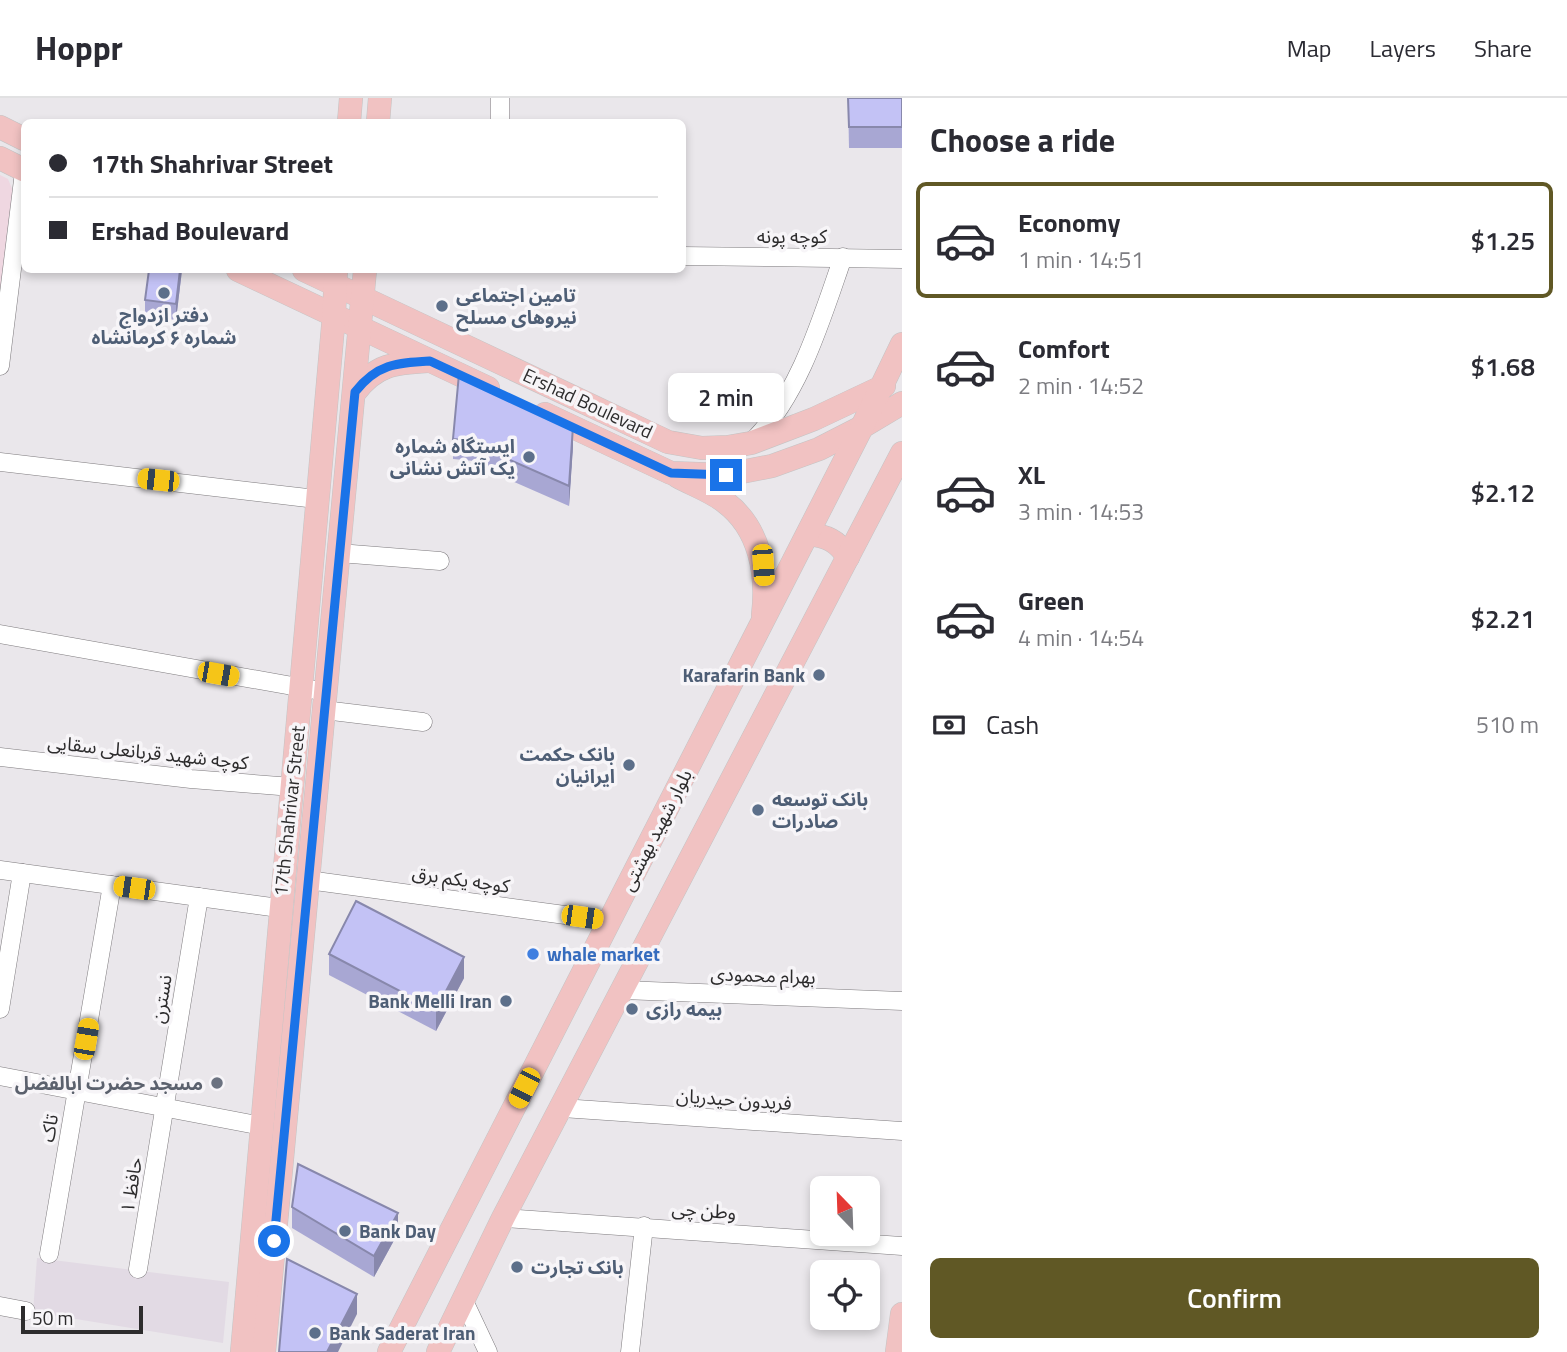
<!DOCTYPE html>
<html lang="en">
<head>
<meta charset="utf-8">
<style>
  body { margin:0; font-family:"Titillium Web","Noto Sans Arabic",sans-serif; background:#f2f2f3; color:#2b2b33; height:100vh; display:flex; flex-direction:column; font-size:26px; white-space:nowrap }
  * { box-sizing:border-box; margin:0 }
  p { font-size:23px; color:#7c7c81 }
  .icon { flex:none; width:38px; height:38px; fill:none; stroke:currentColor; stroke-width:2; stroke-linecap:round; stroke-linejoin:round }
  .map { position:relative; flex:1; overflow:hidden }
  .sheet { display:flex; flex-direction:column; background:#fff; width:665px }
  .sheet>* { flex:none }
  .hud { position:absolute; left:21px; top:21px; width:665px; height:154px; border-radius:10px; box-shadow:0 4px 10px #0003; display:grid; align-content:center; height:154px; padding:0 28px; background:#fff }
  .needle { width:46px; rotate:337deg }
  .controls { position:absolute; left:810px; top:1078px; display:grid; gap:14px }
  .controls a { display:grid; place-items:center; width:70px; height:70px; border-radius:10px; background:#fff; box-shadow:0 4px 10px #0003; font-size:35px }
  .scale { position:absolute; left:21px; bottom:18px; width:122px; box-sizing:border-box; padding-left:7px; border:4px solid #2d2c2d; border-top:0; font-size:19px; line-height:24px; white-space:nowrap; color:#2d2c2d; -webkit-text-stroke:5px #f7f5f8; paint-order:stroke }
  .end { position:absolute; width:32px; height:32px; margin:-16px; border:9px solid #1a73e8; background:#fff; box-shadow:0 0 0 4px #fff }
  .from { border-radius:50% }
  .bubble { position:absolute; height:49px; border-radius:10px; background:#fff; box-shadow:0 4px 10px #0003; font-size:23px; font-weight:600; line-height:49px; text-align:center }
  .car { position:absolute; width:21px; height:42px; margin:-21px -10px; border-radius:9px; box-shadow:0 0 5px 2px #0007; background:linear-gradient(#f5c518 24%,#345 0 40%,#f5c518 0 76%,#345 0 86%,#f5c518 0) }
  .hud b { display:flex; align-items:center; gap:24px; height:66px; font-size:26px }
  .hud b+b { border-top:2px solid #e1e1e2 }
  .hud i { width:18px; height:18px; background:#2b2b33 }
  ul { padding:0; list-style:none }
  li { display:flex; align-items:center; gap:21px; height:116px; margin:0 14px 10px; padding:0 14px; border:4px solid transparent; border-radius:10px }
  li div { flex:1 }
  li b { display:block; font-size:26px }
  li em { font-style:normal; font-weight:600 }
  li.current { border-color:#605825 }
  li>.icon { width:63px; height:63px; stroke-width:1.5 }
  h2 { padding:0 28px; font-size:32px; line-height:84px }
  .pay { display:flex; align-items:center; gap:18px; height:77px; padding:0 28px; font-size:26px }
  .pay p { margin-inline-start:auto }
  .primary-button { display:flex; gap:14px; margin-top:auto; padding:14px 28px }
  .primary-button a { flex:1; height:80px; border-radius:10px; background:#605825; color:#fff; font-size:28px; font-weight:600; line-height:80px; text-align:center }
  header { display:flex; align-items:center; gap:42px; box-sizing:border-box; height:98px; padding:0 35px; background:#fff; border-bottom:2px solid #e1e1e2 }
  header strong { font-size:33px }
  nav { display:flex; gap:38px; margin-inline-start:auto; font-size:24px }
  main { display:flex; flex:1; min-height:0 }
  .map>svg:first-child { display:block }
  .built { fill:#e2dae4 }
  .education { fill:#efd7e1 }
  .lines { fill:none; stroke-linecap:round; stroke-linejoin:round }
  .minor-casing { stroke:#7e7b7e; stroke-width:19 }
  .major-casing { stroke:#c4c4c4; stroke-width:24 }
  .minor { stroke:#fff; stroke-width:18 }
  .major { stroke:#f1c2c2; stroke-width:23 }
  .wall { fill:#a8a7d3 }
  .shaded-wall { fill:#8888ac }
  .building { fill:#c3c2f5; stroke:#8888ac; stroke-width:2 }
  .route { stroke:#1a73e8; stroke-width:9 }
  .service-dot { fill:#5c6f8a; stroke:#f7f5f8; stroke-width:2.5 }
  .shop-dot { fill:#3f7fe0; stroke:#f7f5f8; stroke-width:2.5 }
  .worship-dot { fill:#6b7280; stroke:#f7f5f8; stroke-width:2.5 }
  .labels { text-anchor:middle; stroke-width:7; stroke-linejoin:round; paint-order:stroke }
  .street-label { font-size:19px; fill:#2d2c2d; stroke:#f7f5f8 }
  .service-label { font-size:19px; font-weight:bold; fill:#4e5e75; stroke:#f7f5f8; text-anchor:start }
  .shop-label { font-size:19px; font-weight:bold; fill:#366cbe; stroke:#f7f5f8; text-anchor:start }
  .worship-label { font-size:19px; font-weight:bold; fill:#5b616d; stroke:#f7f5f8; text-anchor:end }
</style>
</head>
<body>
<header>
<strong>Hoppr</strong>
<nav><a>Map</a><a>Layers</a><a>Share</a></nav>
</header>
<main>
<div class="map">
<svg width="902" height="1254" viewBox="0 0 902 1254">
  <rect width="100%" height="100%" fill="#eae7eb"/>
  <polygon class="built" points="37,1160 229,1184 223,1245 33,1214"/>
  <polygon class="education" points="0,77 8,81 15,98 0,207"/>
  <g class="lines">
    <defs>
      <g id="minor">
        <polyline points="500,24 500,0"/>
        <polyline points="682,158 902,161"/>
        <polyline points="0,268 24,74"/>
        <path d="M753,343c47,-48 68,-121 90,-184"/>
        <polyline points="0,364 316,401"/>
        <polyline points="339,455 440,463"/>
        <polyline points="0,536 326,594"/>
        <polyline points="324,612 423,624"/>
        <polyline points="0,659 191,681 292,689"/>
        <polyline points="0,772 279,810"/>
        <polyline points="308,782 609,823"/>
        <polyline points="623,892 902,903"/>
        <polyline points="0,911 22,775"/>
        <polyline points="0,978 262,1028"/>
        <polyline points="562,1010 902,1033"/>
        <polyline points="503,1120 902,1148"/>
        <polyline points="49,1156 112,787"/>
        <polyline points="138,1171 199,799"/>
        <polyline points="464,1203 488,1254"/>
        <polyline points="0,1208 26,1213"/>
        <polyline points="630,1254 644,1128"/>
      </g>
      <g id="major">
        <polyline points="349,24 351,0"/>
        <polyline points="378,24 380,0"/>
        <polyline points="0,29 24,41"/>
        <polyline points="0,60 24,72"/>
        <polyline points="238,172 488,290"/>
        <polyline points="304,172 668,344 702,350 728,349 751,345 814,321 884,288"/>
        <path d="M355,294c21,-28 40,-29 73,-31"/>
        <polyline points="545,316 671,375 726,377 772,368 819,351 862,329 902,305"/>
        <path d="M677,378c16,9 34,15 48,26 35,26 43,72 38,113"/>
        <path d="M808,436c18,2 29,6 40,23"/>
        <path d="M242,1254c31,-346 59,-692 92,-1037l2,-45"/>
        <polyline points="264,1254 365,172"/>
        <polyline points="389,1254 862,329 902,246"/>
        <polyline points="438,1254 503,1120 902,355"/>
        <polyline points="897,1254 902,1216"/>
      </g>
    </defs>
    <use href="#minor" class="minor-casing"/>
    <use href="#major" class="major-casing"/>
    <use href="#minor" class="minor"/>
    <use href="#major" class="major"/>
  </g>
  <g class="wall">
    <polygon points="848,0 902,0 902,50 849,50"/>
    <polygon points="182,172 176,222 145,218 145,202"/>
    <polygon points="453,341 573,348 569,408 485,371 485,364 453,361"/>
    <polygon points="329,856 464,880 436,933 329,877"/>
    <polygon points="292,1109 398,1135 374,1179 292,1130"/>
  </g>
  <g class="shaded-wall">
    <polygon points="180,172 182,172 176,222 176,206"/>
    <polygon points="573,328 573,348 569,408 569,388"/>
    <polygon points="464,859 464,880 436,933 436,912"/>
    <polygon points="398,1115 398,1135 374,1179 374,1158"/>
    <polygon points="357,1196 357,1216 338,1254 327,1254"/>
  </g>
  <g class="building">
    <polygon points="848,0 902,0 902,29 849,29"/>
    <polygon points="149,172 180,172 176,206 145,202"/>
    <polygon points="459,276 573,328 569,388 485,351 485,344 453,341"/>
    <polygon points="356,803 464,859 436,912 329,856"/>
    <polygon points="298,1066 398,1115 374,1158 292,1109"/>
    <polygon points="287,1161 357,1196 327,1254 279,1254"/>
  </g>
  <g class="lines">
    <path class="route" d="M274,1143l81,-849c22,-28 41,-29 75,-31l241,112 55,2"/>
  </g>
  <g class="service-dot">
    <circle cx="164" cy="195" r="7"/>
    <circle cx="442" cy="208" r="7"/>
    <circle cx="529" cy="359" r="7"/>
    <circle cx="819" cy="577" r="7"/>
    <circle cx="629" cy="667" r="7"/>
    <circle cx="758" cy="712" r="7"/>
    <circle cx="506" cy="903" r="7"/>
    <circle cx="632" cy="911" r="7"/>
    <circle cx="345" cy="1133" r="7"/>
    <circle cx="517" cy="1169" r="7"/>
    <circle cx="315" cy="1235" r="7"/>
  </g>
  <circle class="shop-dot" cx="533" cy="856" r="7"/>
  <circle class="worship-dot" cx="217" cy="985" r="7"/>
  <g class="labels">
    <g class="street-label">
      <text x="792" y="145">کوچه پونه</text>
      <text transform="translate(588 305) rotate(25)" y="7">Ershad Boulevard</text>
      <text transform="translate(148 654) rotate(6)" y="7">کوچه شهید قربانعلی سقایی</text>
      <text transform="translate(289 713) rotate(-84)" y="7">17th Shahrivar Street</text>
      <text transform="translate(656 732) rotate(-63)" y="7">بلوار شهید بهشتی</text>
      <text transform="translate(461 781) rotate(8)" y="7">کوچه یکم برق</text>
      <text transform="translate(763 877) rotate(2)" y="7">بهرام محمودی</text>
      <text transform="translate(161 901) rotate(-81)" y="7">نسترن</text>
      <text transform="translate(734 1001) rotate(4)" y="7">فریدون حیدریان</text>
      <text transform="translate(49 1030) rotate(-80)" y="7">تاک</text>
      <text transform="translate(131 1087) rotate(-81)" y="7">حافظ ۱</text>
      <text transform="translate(704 1112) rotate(4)" y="7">وطن چی</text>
    </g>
    <g class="service-label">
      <text x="456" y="204">تامین اجتماعی<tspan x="456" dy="22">نیروهای مسلح</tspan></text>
      <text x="164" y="224" text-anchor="middle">دفتر ازدواج<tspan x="164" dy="22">شماره ۶ کرمانشاه</tspan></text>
      <text x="515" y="355" text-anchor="end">ایستگاه شماره<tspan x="515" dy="22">یک آتش نشانی</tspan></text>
      <text x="805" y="584" text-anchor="end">Karafarin Bank</text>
      <text x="615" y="663" text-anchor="end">بانک حکمت<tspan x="615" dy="22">ایرانیان</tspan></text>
      <text x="772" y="708">بانک توسعه<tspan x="772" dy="22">صادرات</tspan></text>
      <text x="492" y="910" text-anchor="end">Bank Melli Iran</text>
      <text x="646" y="918">بیمه رازی</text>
      <text x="359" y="1140">Bank Day</text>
      <text x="531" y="1176">بانک تجارت</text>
      <text x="329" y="1242">Bank Saderat Iran</text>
    </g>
    <g class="shop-label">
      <text x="547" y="863">whale market</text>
    </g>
    <g class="worship-label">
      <text x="203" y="992">مسجد حضرت ابالفضل</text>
    </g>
  </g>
</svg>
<div class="controls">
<a><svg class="needle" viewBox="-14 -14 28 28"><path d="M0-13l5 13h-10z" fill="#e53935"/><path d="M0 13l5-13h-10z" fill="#7c7c81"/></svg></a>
<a><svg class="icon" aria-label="locate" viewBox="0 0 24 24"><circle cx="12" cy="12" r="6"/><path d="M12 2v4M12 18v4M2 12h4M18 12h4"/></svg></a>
</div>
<div class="scale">50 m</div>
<i class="end from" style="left:274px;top:1143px"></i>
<i class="end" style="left:726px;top:377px"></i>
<div class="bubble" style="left:668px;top:275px;width:116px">2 min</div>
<i class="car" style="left:158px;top:382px;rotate:276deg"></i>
<i class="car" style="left:763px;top:467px;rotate:176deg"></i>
<i class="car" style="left:218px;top:576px;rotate:100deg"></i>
<i class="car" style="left:134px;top:790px;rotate:278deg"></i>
<i class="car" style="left:582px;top:819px;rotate:98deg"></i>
<i class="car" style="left:86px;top:941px;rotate:10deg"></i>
<i class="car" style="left:524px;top:990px;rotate:207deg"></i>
<div class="hud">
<b><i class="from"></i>17th Shahrivar Street</b>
<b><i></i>Ershad Boulevard</b>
</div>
</div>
<section class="sheet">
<h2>Choose a ride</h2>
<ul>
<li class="current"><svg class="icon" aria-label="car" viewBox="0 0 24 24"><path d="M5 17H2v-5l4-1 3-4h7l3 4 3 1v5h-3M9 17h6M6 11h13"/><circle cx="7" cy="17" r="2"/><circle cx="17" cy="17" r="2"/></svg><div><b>Economy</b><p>1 min · 14:51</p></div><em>$1.25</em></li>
<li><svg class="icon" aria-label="car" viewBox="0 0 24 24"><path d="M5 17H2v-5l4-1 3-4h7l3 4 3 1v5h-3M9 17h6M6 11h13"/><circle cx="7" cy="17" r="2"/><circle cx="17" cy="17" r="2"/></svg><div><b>Comfort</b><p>2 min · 14:52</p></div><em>$1.68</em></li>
<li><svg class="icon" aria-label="car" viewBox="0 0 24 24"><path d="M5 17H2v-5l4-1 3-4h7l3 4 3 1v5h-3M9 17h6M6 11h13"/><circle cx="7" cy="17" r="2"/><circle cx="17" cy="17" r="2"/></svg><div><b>XL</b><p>3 min · 14:53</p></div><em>$2.12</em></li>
<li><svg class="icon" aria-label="car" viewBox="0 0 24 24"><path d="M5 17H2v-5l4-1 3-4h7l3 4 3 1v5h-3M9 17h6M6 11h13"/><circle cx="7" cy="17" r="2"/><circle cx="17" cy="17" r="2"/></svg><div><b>Green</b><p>4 min · 14:54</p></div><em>$2.21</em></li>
</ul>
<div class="pay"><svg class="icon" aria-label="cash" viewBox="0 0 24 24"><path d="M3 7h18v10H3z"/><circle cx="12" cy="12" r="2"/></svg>Cash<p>510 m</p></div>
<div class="primary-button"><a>Confirm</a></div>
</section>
</main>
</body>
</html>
